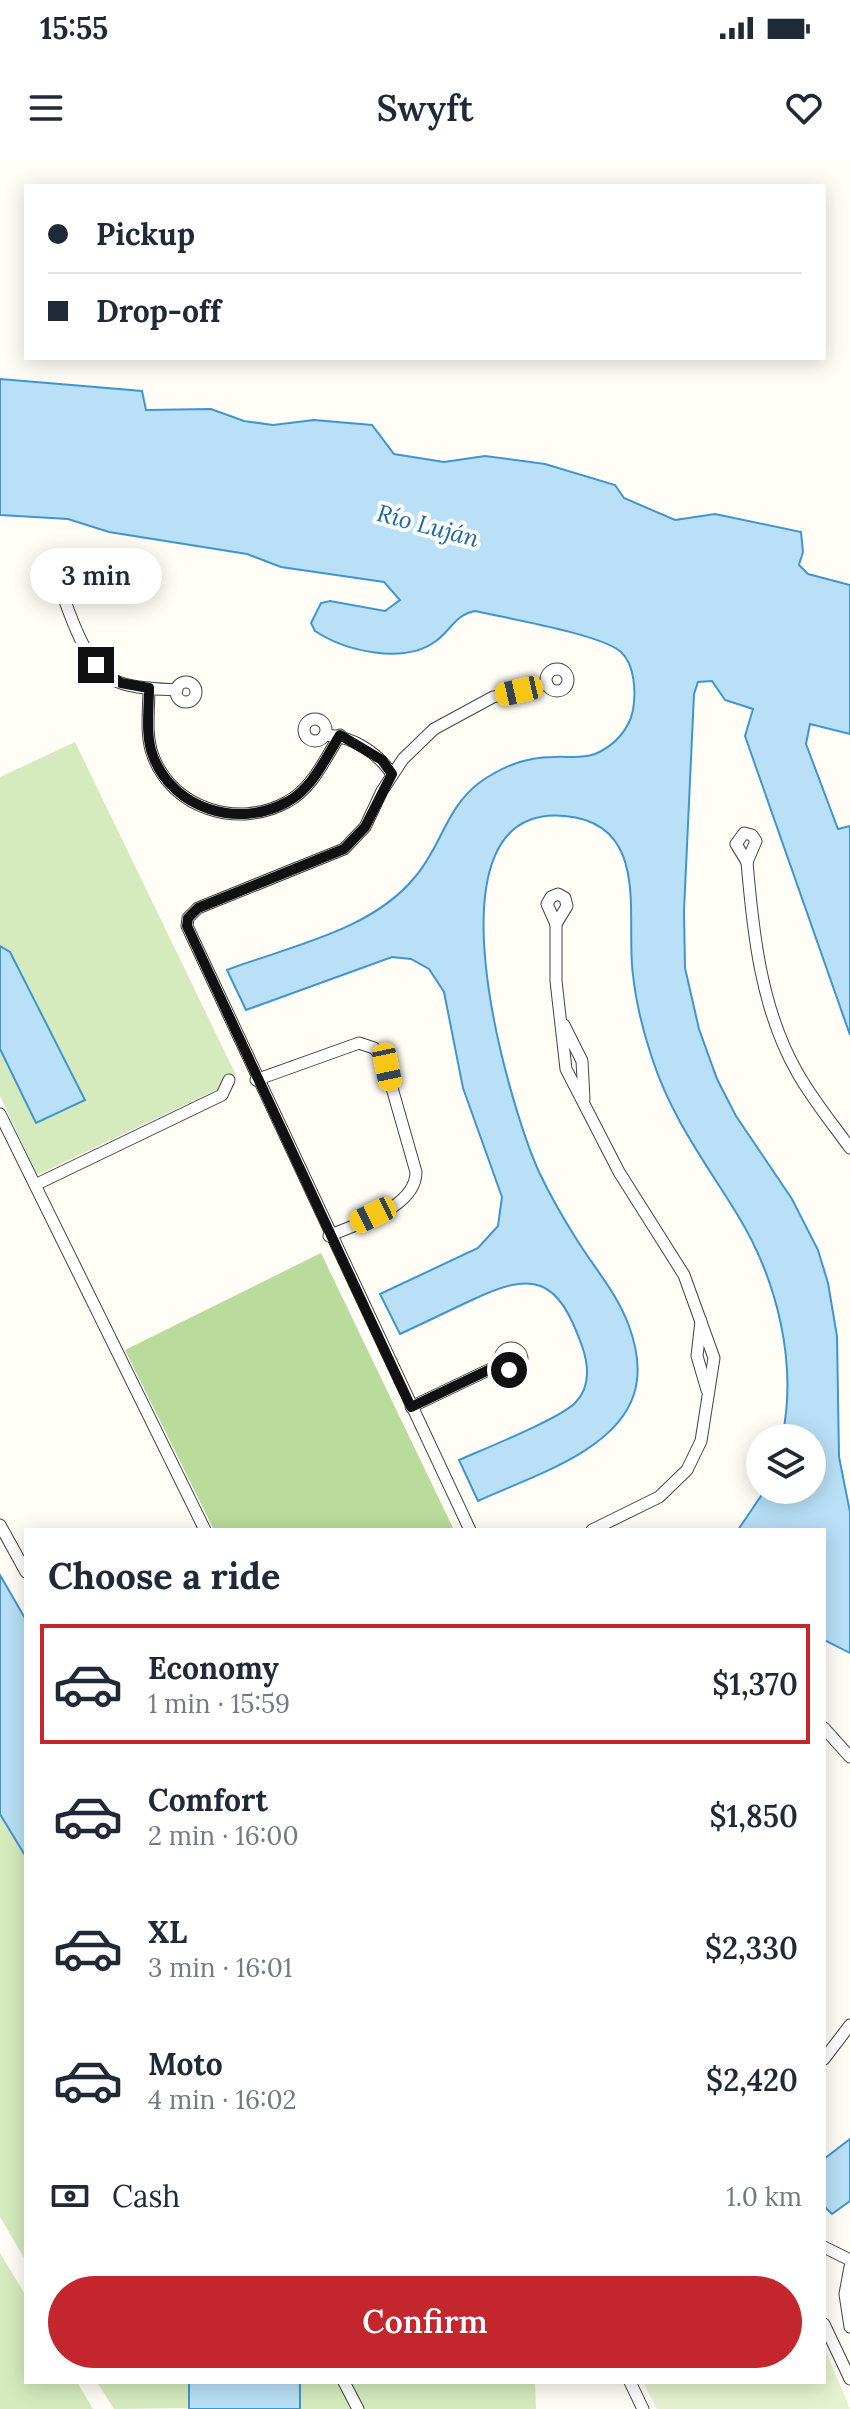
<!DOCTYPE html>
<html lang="en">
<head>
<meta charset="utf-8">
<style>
  body { margin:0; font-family:Lora,serif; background:#f2f2f3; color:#1f2937; height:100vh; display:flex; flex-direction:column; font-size:30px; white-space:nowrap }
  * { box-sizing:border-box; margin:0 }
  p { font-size:26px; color:#747a83 }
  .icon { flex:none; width:44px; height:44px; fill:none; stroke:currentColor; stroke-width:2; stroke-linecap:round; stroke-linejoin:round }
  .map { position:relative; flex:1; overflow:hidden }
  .details { position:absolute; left:24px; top:1368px; width:802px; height:856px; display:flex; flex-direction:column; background:#fff; border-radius:0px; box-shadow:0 4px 20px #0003 }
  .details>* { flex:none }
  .banner { position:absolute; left:24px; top:24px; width:802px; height:176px; border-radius:0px; box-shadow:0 4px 20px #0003; display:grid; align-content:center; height:176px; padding:0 24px; background:#fff }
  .tools { position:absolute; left:746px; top:1264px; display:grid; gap:16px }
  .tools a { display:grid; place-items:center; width:80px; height:80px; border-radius:50%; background:#fff; box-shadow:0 4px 20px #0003; font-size:40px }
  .end { position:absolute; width:36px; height:36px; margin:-18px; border:10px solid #111; background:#fff; box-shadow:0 0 0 4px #fff }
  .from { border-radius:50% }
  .bubble { position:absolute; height:56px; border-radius:28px; background:#fff; box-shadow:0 4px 20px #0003; font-size:26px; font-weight:600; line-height:56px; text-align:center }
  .car { position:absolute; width:24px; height:48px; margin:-24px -12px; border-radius:10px; box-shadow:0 0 6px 2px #0007; background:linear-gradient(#f5c518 24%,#345 0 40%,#f5c518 0 76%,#345 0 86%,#f5c518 0) }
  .banner b { display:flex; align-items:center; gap:28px; height:76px; font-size:30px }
  .banner b+b { border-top:2px solid #e0e1e3 }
  .banner i { width:20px; height:20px; background:#1f2937 }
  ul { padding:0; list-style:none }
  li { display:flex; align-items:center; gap:24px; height:120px; margin:0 16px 12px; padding:0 8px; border:4px solid transparent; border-radius:0px }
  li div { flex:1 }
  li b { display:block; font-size:30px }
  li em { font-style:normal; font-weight:600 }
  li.selected { border-color:#c4262e }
  li>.icon { width:72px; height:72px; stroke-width:1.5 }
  h2 { padding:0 24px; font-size:36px; line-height:96px }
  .pay { display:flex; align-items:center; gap:20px; height:88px; padding:0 24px; font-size:30px }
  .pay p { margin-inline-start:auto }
  .cta { display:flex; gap:16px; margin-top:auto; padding:16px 24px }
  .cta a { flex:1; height:92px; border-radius:48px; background:#c4262e; color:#fff; font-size:32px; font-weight:600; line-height:92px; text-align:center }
  .status { display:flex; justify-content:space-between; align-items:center; height:56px; padding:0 40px; background:#fff; direction:ltr }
  .status svg { height:22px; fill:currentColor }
  header { display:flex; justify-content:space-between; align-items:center; height:104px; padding:0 24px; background:#fff; font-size:36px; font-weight:600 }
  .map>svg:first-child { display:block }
  .green { fill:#d5ebbd }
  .forest { fill:#b9dc9c }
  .pitch { fill:#e6f2cf }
  .water { fill:#b9e0f7; stroke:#3f96cf; stroke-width:2 }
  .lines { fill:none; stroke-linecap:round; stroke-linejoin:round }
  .street-casing { stroke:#444; stroke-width:13 }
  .street { stroke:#fff; stroke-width:11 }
  .route { stroke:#111; stroke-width:10 }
  .labels { text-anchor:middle; stroke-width:8; stroke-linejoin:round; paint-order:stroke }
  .water-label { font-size:24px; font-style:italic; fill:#1768a6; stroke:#fff }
</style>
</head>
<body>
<div class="status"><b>15:55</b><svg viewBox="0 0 49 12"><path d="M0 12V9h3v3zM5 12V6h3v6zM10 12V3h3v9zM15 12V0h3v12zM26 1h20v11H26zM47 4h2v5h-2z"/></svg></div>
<header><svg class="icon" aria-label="menu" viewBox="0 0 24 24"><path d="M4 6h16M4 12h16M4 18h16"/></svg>Swyft<svg class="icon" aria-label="heart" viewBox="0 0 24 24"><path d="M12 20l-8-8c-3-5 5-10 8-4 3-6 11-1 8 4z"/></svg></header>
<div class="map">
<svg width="850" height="2249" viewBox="0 0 850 2249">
  <rect width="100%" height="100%" fill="#fffdf5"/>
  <g class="green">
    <polygon points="75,582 236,915 216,930 37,1015 0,936 0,889 36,962 84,940 10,792 0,786 0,617"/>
    <polygon points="0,1654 26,1697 26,2101 0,2057"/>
    <polygon points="0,2093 26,2136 26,2222 77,2222 93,2249 0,2249"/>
    <polygon points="97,2222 189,2222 188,2248 114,2249"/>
    <polygon points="300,2222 535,2222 536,2249 300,2249"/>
  </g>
  <polygon class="forest" points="321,1093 454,1370 214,1370 125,1190"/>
  <polygon class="pitch" points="824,2187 850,2249 657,2249 643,2222 824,2222"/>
  <g class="water">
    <path d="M0,219l142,12 4,19 65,-1 33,12 29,4 41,-5 58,5 22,29 50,8 41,-6 60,8 70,21 9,13 51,22 40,-6 86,18 2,20 -4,13 9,9 42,11v149l-40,-10 -4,20 32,85 12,-3v209l-105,-299 8,-27 -28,-9 -13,-19 -14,1 -4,12 -10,217 1,57 14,61 18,50 19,37 56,83 26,51 10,33 9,53 2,121 11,55v141l-26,-13v-110h-86l27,-40h47v-52h-30c16,-75 -5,-159 -45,-224 -32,-52 -66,-97 -85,-156 -9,-27 -16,-55 -19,-83 -8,-57 19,-151 -68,-159 -147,-14 -56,289 -26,356 11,23 24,46 38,68 18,29 40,53 52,86 8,22 12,46 5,68 -18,58 -105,83 -156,107l-19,-41c25,-11 100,-41 116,-57 16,-16 14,-37 7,-57 -24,-68 -48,-76 -110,-46 -24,11 -48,23 -72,34l-20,-40 98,-46 20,-22 4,-29 -39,-109 -19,-96 -15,-23 -18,-10 -19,-2 -146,53 -19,-40c63,-24 144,-39 188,-93 26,-30 31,-69 64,-94 22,-16 47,-26 74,-26 14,-1 28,2 42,-3 19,-8 34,-24 38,-44 3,-18 2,-45 -12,-58 -20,-18 -116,-34 -146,-41 -20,4 -24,19 -39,30 -32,24 -91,10 -121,-10l-4,-8 10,-20 9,-2 55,10 15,-11 -16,-18 -103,-15 -34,-13 -138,-22 -41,-13 -68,-4z"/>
    <polygon points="0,786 10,792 85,940 36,963 0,889"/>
    <polygon points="0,1415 26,1460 26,1697 0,1654"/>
    <polygon points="850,1979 850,2041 832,2054 824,2046 824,1999"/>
    <rect x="189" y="2222" width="111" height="27"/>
  </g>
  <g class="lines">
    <defs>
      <g id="street">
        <path d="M52,404c13,34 31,108 69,119 18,6 38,6 56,7"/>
        <circle cx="557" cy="520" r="11"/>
        <circle cx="186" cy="532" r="10"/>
        <path d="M149,528c0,22 -4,47 4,68 20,53 85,73 134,46 25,-13 38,-43 53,-67"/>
        <circle cx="315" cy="570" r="11"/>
        <path d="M325,575c27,1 52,17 67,39"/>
        <polygon points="744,673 752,675 756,681 747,702 736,684"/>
        <path d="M747,702c6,71 14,147 50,210 15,27 35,51 53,76"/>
        <polygon points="558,734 565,738 567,746 556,764 547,744 551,737"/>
        <polyline points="556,764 556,821 566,909 619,1012 684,1115 714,1198 701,1281 687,1310 659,1337 592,1370"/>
        <polyline points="564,865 582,901 584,939"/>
        <path d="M256,920l103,-37 15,5 10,12 32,112c0,36 -59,51 -87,64"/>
        <polyline points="0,954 205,1370"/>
        <polyline points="37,1024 222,935 229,920"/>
        <polyline points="701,1161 697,1196 707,1230"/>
        <circle cx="511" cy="1199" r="11"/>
        <polyline points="411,1247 501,1204"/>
        <polyline points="0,1365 26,1412"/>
        <polyline points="470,1370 187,766 188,758 198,748 344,689 365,667 382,631 403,599 434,569 493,537 547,524"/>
        <polyline points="824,1568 850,1597"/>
        <polyline points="824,1899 850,1865"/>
        <polyline points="824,2087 850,2100"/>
        <polyline points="850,2107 845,2134 850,2167"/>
        <polyline points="824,2164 850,2219"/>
        <polyline points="344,2222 358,2249"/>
        <polyline points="630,2222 643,2249"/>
      </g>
    </defs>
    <use href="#street" class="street-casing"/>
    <use href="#street" class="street"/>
  </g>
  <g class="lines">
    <path class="route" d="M96,505l25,18 28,5c0,22 -4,47 4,68 20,53 85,73 134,46 25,-13 38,-43 53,-67l42,25 10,14 -27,53 -21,22 -146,59 -10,10 -1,8 224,481 90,-43 8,6"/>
  </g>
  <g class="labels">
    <g class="water-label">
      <text transform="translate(428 366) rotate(15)" y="8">Río Luján</text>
    </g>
  </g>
</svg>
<div class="tools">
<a><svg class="icon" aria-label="layers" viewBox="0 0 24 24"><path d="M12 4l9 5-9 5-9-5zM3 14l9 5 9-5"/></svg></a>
</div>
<i class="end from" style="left:509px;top:1210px"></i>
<i class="end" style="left:96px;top:505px"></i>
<div class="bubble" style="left:30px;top:388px;width:132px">3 min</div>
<i class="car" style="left:519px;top:531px;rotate:257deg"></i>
<i class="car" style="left:387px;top:907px;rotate:168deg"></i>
<i class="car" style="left:373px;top:1055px;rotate:244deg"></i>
<div class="banner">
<b><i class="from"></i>Pickup</b>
<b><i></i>Drop-off</b>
</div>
<section class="details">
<h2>Choose a ride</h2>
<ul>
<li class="selected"><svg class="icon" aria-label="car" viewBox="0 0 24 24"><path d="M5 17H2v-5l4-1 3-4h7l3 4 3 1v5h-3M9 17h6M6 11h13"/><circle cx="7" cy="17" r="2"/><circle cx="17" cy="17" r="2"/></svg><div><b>Economy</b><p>1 min · 15:59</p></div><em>$1,370</em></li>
<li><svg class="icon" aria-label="car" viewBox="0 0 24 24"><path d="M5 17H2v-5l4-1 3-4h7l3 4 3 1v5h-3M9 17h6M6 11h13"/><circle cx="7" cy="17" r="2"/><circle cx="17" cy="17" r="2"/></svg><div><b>Comfort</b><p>2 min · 16:00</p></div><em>$1,850</em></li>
<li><svg class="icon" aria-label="car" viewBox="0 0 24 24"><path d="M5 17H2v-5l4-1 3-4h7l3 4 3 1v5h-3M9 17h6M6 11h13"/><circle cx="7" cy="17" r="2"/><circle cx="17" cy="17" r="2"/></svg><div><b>XL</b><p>3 min · 16:01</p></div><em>$2,330</em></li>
<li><svg class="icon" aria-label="car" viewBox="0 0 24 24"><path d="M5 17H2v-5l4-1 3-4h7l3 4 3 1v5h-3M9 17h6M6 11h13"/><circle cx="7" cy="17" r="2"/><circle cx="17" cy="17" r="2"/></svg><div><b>Moto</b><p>4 min · 16:02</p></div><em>$2,420</em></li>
</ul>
<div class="pay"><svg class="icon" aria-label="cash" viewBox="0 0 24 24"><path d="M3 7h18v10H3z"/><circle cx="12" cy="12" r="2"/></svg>Cash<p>1.0 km</p></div>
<div class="cta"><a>Confirm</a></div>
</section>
</div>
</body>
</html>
